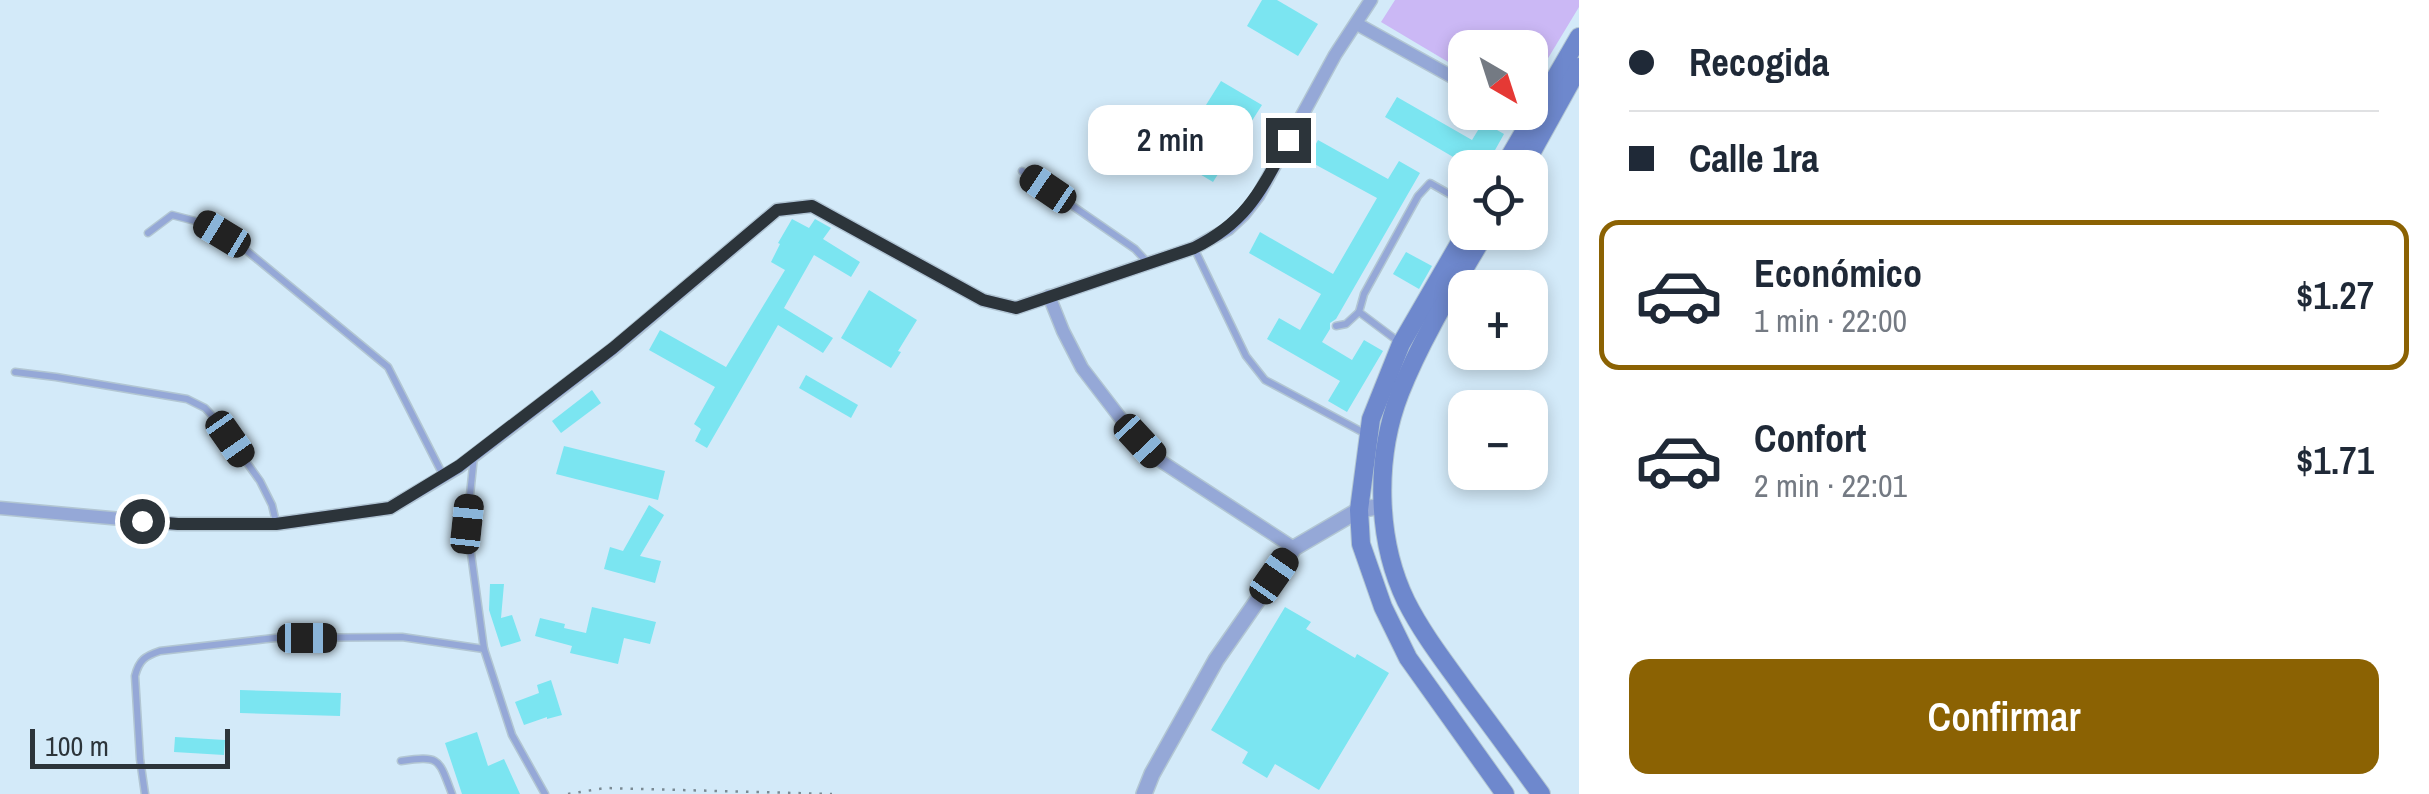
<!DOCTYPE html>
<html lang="es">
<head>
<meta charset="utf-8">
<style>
  body { margin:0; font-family:"Archivo Narrow",sans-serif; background:#f6f6f7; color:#1f2937; height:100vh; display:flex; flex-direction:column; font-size:38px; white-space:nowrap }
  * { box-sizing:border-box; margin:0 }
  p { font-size:32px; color:#747a83 }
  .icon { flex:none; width:55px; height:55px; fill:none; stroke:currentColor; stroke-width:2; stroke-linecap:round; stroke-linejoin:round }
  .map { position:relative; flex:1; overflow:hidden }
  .panel { display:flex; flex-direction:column; background:#fff; width:850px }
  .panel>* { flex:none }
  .guide { display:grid; align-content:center; height:220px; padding:0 50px; background:#fff }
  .needle { width:65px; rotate:141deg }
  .fabs { position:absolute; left:1448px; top:30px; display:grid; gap:20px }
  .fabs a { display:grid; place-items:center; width:100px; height:100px; border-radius:20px; background:#fff; box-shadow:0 5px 15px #0003; font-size:50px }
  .scale { position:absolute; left:30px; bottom:25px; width:200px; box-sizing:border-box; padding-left:10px; border:5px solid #2c343a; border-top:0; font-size:28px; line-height:35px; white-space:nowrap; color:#2c343a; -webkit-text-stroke:8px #d3eaf9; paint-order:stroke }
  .end { position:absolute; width:45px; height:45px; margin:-22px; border:12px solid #2c343a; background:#fff; box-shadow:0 0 0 5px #fff }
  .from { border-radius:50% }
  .bubble { position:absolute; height:70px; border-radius:20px; background:#fff; box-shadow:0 5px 15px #0003; font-size:32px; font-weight:600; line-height:70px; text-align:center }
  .car { position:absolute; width:30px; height:60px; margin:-30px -15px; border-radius:12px; box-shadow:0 0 8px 2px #0007; background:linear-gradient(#222 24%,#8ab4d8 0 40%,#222 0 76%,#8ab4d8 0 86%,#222 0) }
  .guide b { display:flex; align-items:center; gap:35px; height:95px; font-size:38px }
  .guide b+b { border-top:2px solid #e0e1e3 }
  .guide i { width:25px; height:25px; background:#1f2937 }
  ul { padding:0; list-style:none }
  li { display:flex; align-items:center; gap:30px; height:150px; margin:0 20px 15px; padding:0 30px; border:5px solid transparent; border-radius:20px }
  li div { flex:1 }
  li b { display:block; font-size:38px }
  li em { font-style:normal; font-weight:600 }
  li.active { border-color:#8b6203 }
  li>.icon { width:90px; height:90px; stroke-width:1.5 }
  .action { display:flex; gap:20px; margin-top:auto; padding:20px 50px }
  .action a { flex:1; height:115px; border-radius:20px; background:#8b6203; color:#fff; font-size:40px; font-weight:600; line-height:115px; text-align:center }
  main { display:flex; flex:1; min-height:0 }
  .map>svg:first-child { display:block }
  .green { fill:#cbb8f5 }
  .building { fill:#7be5f1 }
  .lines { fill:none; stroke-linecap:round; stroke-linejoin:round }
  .service-casing { stroke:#b2c6d3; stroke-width:9 }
  .minor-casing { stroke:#b2c6d3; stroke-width:15 }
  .tertiary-casing { stroke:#b2c6d3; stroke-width:18 }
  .secondary-casing { stroke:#b2c6d3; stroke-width:20 }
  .path { stroke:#7b8a94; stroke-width:2.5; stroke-dasharray:2.5 8; stroke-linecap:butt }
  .service { stroke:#95a8d7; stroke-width:6 }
  .minor { stroke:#95a8d7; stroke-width:12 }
  .tertiary { stroke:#95a8d7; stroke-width:15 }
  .secondary { stroke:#6e88cd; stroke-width:18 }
  .route { stroke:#2c343a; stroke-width:12 }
</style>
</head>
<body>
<main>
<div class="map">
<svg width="1579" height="794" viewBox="0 0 1579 794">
  <rect width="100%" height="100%" fill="#d3eaf9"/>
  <polygon class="green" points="1395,0 1579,0 1579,7 1530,88 1530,48 1465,48 1465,72 1381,22"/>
  <g class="building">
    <polygon points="1262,0 1277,0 1318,24 1298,56 1247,26"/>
    <polygon points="1221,81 1262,105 1213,182 1178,161 1205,115 1201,113"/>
    <polygon points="1397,97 1472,140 1483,122 1504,134 1485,168 1465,168 1465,191 1448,181 1460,161 1385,117"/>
    <polygon points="1318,140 1388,179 1399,161 1420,173 1336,319 1330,323 1330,329 1322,342 1352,360 1364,340 1383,351 1347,412 1328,401 1340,381 1267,339 1279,318 1300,330 1321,294 1249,253 1260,232 1333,274 1377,198 1307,160"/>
    <polygon points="792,219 809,228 815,219 831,228 823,239 860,262 851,277 814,255 784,308 833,338 823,353 778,325 707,448 695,441 701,429 694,424 715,387 649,350 660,330 726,367 785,270 771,262 780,244 778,243"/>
    <polygon points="1406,252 1432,266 1419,289 1393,274"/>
    <polygon points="869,290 917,320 898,351 901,352 891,368 841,338"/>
    <polygon points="806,375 858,405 851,418 799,388"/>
    <polygon points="592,390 601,403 561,433 552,421"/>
    <polygon points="564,446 665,471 658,500 556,474"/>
    <polygon points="649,505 664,515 640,556 661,561 655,583 604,569 610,547 623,551"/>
    <polygon points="490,584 504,584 501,618 512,615 521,641 501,647 489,610"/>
    <polygon points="592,607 656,622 650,644 624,638 618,664 570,653 572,646 535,636 540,618 565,624 564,628 586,633"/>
    <polygon points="1285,607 1311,622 1306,629 1355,658 1357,654 1389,673 1319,790 1275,764 1267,778 1242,763 1248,752 1211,730"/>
    <polygon points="551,680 562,715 547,719 547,717 524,725 515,702 539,693 537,685"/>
    <polygon points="240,690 341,693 340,716 240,713"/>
    <polygon points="477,732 488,766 504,759 520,794 462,794 445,743"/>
    <polygon points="175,737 225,740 224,755 174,752"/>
  </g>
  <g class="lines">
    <defs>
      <g id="service">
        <polyline points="1022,171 1135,249 1149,264"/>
        <polyline points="148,233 172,215 203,223 241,246 388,367 443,475"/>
        <polyline points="1195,250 1246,356 1265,380 1366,434"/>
        <polyline points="1336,326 1346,324 1359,312"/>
        <polyline points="1399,342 1359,312 1364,294 1418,196 1430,183 1465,203"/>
        <polyline points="15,372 56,377 187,399 205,408 217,421 260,481 272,505 276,522"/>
        <polyline points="474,456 467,524 484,649 512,735 545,794"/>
        <path d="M401,761c39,-5 37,-4 51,33"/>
        <path d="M145,794l-5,-35 -5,-83c4,-16 10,-20 25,-25l115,-13 127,-1 82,12"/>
      </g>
      <g id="minor">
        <polyline points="1357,24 1465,84"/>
        <polyline points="1516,112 1538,124"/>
        <polyline points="1049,296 1063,331 1082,368 1125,424 1156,458 1294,548"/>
        <polyline points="0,508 177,524 276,524 390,508 459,467 613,349 777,210 812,206 983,300 1016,308 1194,248 1228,229 1244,214 1258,196 1335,55 1371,0"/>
      </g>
      <polyline id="tertiary" points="1144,794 1152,774 1216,660 1294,548 1359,510 1382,506"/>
      <g id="secondary">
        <polyline points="1503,168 1579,37"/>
        <polyline points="1523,168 1579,67"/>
        <polyline points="1466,232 1401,344 1371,419 1359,510 1361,544 1383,607 1408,658 1505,794"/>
        <path d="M1486,232c-31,53 -64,105 -86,161 -25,64 -24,146 6,208 17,34 41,64 63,95 24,32 48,65 72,98"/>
      </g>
    </defs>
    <use href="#service" class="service-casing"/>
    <use href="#minor" class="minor-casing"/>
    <use href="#tertiary" class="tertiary-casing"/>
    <use href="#secondary" class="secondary-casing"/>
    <polyline class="path" points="568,794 605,788 832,794"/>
    <use href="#service" class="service"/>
    <use href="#minor" class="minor"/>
    <use href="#tertiary" class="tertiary"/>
    <use href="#secondary" class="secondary"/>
  </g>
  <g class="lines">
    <path class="route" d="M142,521l36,3h98l114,-16 69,-42 154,-118 164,-138 35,-4 171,94 33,8 178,-60c54,-27 67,-58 94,-108"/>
  </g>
</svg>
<div class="fabs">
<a><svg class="needle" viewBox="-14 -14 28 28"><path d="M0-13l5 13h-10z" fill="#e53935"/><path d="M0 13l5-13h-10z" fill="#747a83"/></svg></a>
<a><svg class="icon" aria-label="locate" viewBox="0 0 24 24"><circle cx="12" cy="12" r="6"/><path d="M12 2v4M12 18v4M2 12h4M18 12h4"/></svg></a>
<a>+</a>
<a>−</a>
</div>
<div class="scale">100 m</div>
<i class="end from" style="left:142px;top:521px"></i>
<i class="end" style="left:1288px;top:140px"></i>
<div class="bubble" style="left:1088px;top:105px;width:165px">2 min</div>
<i class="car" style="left:1048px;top:189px;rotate:304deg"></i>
<i class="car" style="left:222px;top:234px;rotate:301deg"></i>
<i class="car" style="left:230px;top:439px;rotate:145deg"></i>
<i class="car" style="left:1140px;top:441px;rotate:137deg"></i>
<i class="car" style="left:467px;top:524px;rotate:6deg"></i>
<i class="car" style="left:1274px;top:576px;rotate:35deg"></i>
<i class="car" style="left:307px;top:638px;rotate:90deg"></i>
</div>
<section class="panel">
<div class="guide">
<b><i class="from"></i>Recogida</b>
<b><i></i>Calle 1ra</b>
</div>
<ul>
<li class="active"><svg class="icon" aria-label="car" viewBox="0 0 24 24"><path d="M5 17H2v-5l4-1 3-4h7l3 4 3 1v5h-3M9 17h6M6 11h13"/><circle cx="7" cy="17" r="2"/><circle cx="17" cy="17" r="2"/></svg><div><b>Económico</b><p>1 min · 22:00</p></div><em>$1.27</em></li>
<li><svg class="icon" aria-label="car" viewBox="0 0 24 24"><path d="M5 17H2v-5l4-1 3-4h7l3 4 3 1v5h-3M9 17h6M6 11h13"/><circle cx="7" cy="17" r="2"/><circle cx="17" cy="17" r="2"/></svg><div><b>Confort</b><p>2 min · 22:01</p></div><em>$1.71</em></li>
</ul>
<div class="action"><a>Confirmar</a></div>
</section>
</main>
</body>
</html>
